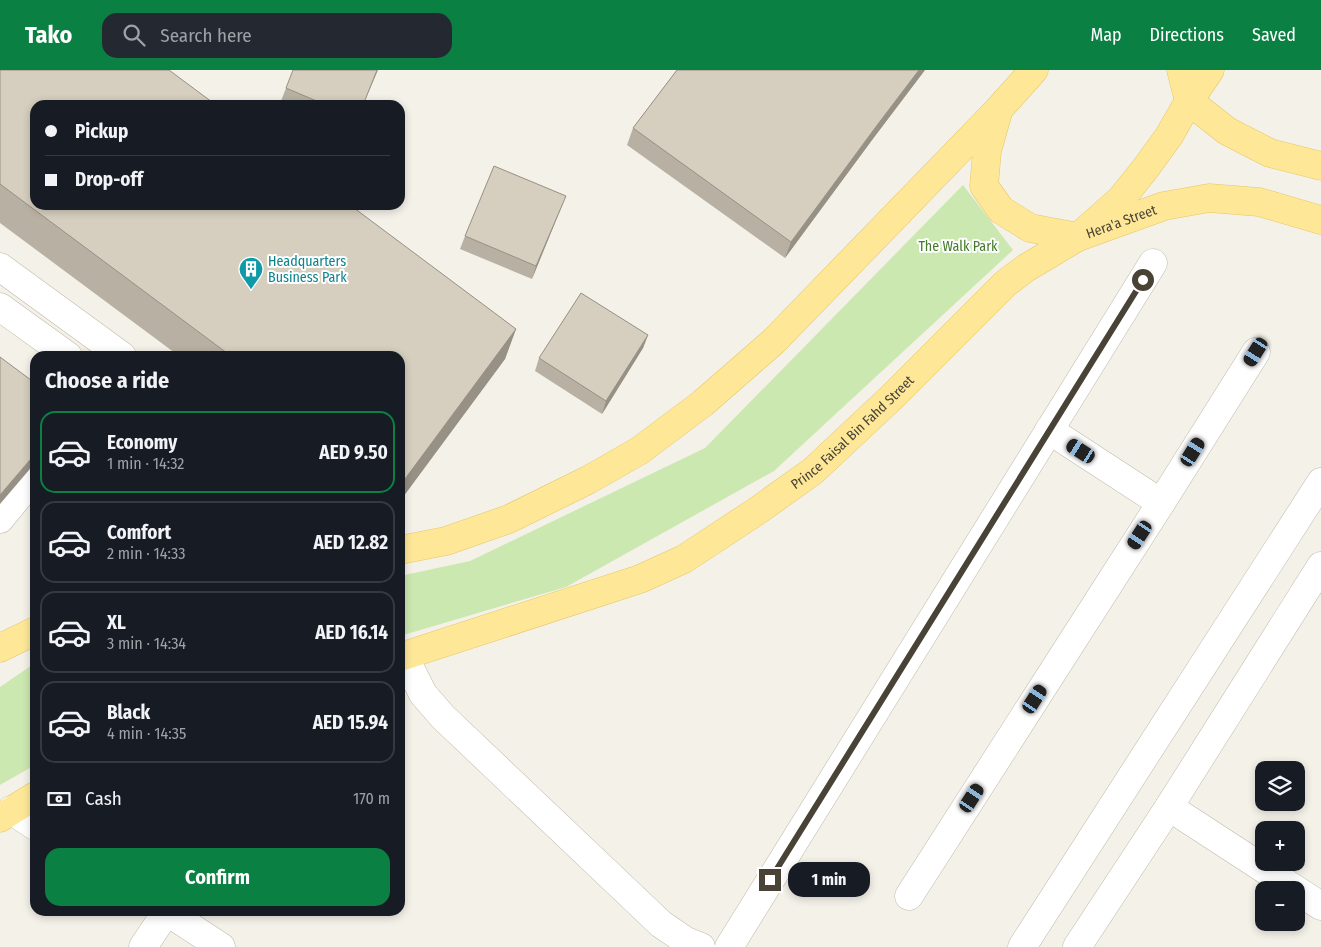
<!DOCTYPE html>
<html lang="en">
<head>
<meta charset="utf-8">
<style>
  body { margin:0; font-family:"Fira Sans Condensed",sans-serif; background:#242831; color:#f1f3f6; height:100vh; display:flex; flex-direction:column; font-size:19px; white-space:nowrap }
  * { box-sizing:border-box; margin:0 }
  p { font-size:16px; color:#9ea1a6 }
  .icon { flex:none; width:28px; height:28px; fill:none; stroke:currentColor; stroke-width:2; stroke-linecap:round; stroke-linejoin:round }
  .map { position:relative; flex:1; overflow:hidden }
  .panel { position:absolute; left:30px; top:281px; width:375px; height:565px; display:flex; flex-direction:column; background:#171b24; border-radius:15px; box-shadow:0 2px 8px #0003 }
  .panel>* { flex:none }
  .hud { position:absolute; left:30px; top:30px; width:375px; height:110px; border-radius:15px; box-shadow:0 2px 8px #0003; display:grid; align-content:center; height:110px; padding:0 15px; background:#171b24 }
  .tools { position:absolute; left:1255px; top:691px; display:grid; gap:10px }
  .tools a { display:grid; place-items:center; width:50px; height:50px; border-radius:10px; background:#171b24; box-shadow:0 2px 8px #0003; font-size:25px }
  .end { position:absolute; width:22px; height:22px; margin:-11px; border:6px solid #484237; background:#fff; box-shadow:0 0 0 2px #fff }
  .from { border-radius:50% }
  .bubble { position:absolute; height:35px; border-radius:15px; background:#171b24; box-shadow:0 2px 8px #0003; font-size:16px; font-weight:700; line-height:35px; text-align:center }
  .car { position:absolute; width:15px; height:30px; margin:-15px -8px; border-radius:6px; box-shadow:0 0 4px 1px #0007; background:linear-gradient(#222 24%,#8ab4d8 0 40%,#222 0 76%,#8ab4d8 0 86%,#222 0) }
  .hud b { display:flex; align-items:center; gap:18px; height:48px; font-size:19px }
  .hud b+b { border-top:1px solid #363941 }
  .hud i { width:12px; height:12px; background:#f1f3f6 }
  ul { padding:0; list-style:none }
  li { display:flex; align-items:center; gap:15px; height:82px; margin:0 10px 8px; padding:0 5px; border:2px solid #363941; border-radius:15px }
  li div { flex:1 }
  li b { display:block; font-size:19px }
  li em { font-style:normal; font-weight:700 }
  li.current { border-color:#0b8043 }
  li>.icon { width:45px; height:45px; stroke-width:1.5 }
  h2 { padding:0 15px; font-size:22px; line-height:60px }
  .pay { display:flex; align-items:center; gap:12px; height:55px; padding:0 15px; font-size:19px }
  .pay p { margin-inline-start:auto }
  .action { display:flex; gap:10px; margin-top:auto; padding:10px 15px }
  .action a { flex:1; height:58px; border-radius:15px; background:#0b8043; color:#fff; font-size:20px; font-weight:700; line-height:58px; text-align:center }
  header { display:flex; align-items:center; gap:30px; box-sizing:border-box; height:70px; padding:0 25px; background:#0b8043; color:#fff }
  header strong { font-size:24px }
  nav { display:flex; gap:28px; margin-inline-start:auto; font-size:18px }
  .search { width:350px; height:45px; background:#242831; display:flex; align-items:center; gap:12px; box-sizing:border-box; padding:0 18px; border-radius:15px; color:#9ea1a6; font-size:19px }
  .map>svg:first-child { display:block }
  .green { fill:#cce8b1 }
  .lines { fill:none; stroke-linecap:round; stroke-linejoin:round }
  .minor-casing { stroke:#c0baab; stroke-width:29 }
  .major-casing { stroke:#e4c767; stroke-width:29 }
  .minor { stroke:#fff; stroke-width:28 }
  .major { stroke:#fee898; stroke-width:28 }
  .wall { fill:#b8b1a3 }
  .shaded-wall { fill:#969085 }
  .building { fill:#d6cebe; stroke:#969085 }
  .route { stroke:#484237; stroke-width:6 }
  .labels { text-anchor:middle; stroke-width:4; stroke-linejoin:round; paint-order:stroke }
  .street-label { font-size:14px; fill:#484237; stroke:#fff }
  .park-label { font-size:14px; fill:#437a29; stroke:#fff }
  .culture-label { font-size:14px; fill:#0d838f; stroke:#fff; text-anchor:start }
</style>
</head>
<body>
<header>
<strong>Tako</strong>
<div class="search"><svg class="icon" aria-label="search" viewBox="0 0 24 24"><circle cx="10" cy="10" r="6"/><path d="M15 15l6 6"/></svg>Search here</div>
<nav><a>Map</a><a>Directions</a><a>Saved</a></nav>
</header>
<div class="map">
<svg width="1321" height="877" viewBox="0 0 1321 877">
  <rect width="100%" height="100%" fill="#f4f1e9"/>
  <g class="green">
    <polygon points="963,115 1013,180 774,401 566,517 400,566 400,506 470,491 705,378"/>
    <polygon points="35,593 35,695 0,715 0,617"/>
  </g>
  <g class="lines">
    <defs>
      <g id="minor">
        <polyline points="0,197 122,286"/>
        <polyline points="0,237 68,286"/>
        <polyline points="1161,433 1256,282"/>
        <polyline points="0,449 35,406"/>
        <polyline points="404,586 423,624 443,647 661,854 686,871 701,877"/>
        <polyline points="1169,737 1321,836"/>
        <polyline points="11,740 35,756"/>
        <polyline points="909,826 1161,433 1049,360"/>
        <polyline points="166,841 221,877"/>
        <polyline points="143,877 167,841"/>
        <polyline points="729,877 1153,193"/>
        <polyline points="1022,877 1321,412"/>
        <polyline points="1077,877 1169,737 1321,496"/>
      </g>
      <g id="major">
        <polyline points="1181,0 1189,31 1227,61 1270,83 1321,96"/>
        <path id="s1" d="M998,42l-11,39 -3,35 17,24 29,18 48,9 86,-31 45,-8 50,4 62,18"/>
        <polyline points="400,480 446,471 509,449 588,410 639,381 703,333 774,271 998,40 1034,0"/>
        <polyline points="0,578 35,561"/>
        <path id="s2" d="M400,587l240,-78 44,-20 73,-48 56,-40 79,-74 114,-114 20,-15 52,-31 43,-38 24,-30 24,-33 20,-35 21,-31"/>
        <polyline points="0,748 35,726"/>
      </g>
    </defs>
    <use href="#minor" class="minor-casing"/>
    <use href="#major" class="major-casing"/>
    <use href="#minor" class="minor"/>
    <use href="#major" class="major"/>
  </g>
  <g class="wall">
    <polygon points="0,0 516,259 505,289 400,431 400,286 179,286 0,153"/>
    <polygon points="677,0 925,0 872,70 785,188 627,75 633,58"/>
    <polygon points="286,18 364,35 291,35 281,31"/>
    <polygon points="566,126 532,209 460,179 465,166"/>
    <polygon points="648,265 643,278 602,344 535,301 539,288"/>
  </g>
  <g class="shaded-wall">
    <polygon points="377,0 378,0 363,35"/>
    <polygon points="919,0 925,0 872,70 785,188 791,172 878,54"/>
    <polygon points="566,126 561,138 532,209 536,196"/>
    <polygon points="516,259 505,289 400,431 400,418 402,413"/>
    <polygon points="648,265 643,278 602,344 606,331"/>
    <polygon points="35,384 35,393 0,434 0,425"/>
  </g>
  <g class="building">
    <polygon points="0,0 169,0 216,35 35,35 35,135 350,135 516,259 402,413 400,412 400,286 231,286 0,114"/>
    <polygon points="293,0 377,0 363,35 326,35 286,18"/>
    <polygon points="677,0 919,0 878,54 791,172 633,58"/>
    <polygon points="494,96 566,126 536,196 465,166"/>
    <polygon points="581,223 648,265 606,331 539,288"/>
    <polygon points="0,287 35,313 35,384 0,425"/>
  </g>
  <g class="lines">
    <polyline class="route" points="770,810 1143,210"/>
  </g>
  <defs>
    <symbol id="building-pin" viewBox="-11 -11 22 30"><path d="M0 17L-7.5 6A9.5 9.5 0 1 1 7.5 6Z" fill="#0f9aa8" stroke="#fff"/><path d="M-4-6H4V6H1V3H-1V6H-4ZM-2.5-4.3h1.7v1.8h-1.7ZM.8-4.3h1.7v1.8H.8ZM-2.5-1h1.7V.8h-1.7ZM.8-1h1.7V.8H.8Z" fill="#fff"/></symbol>
  </defs>
  <g fill-rule="evenodd">
    <use href="#building-pin" x="237" y="185" width="28" height="38"/>
  </g>
  <g class="labels">
    <g class="street-label">
      <text dy="5" stroke="none"><textPath href="#s1" startOffset="234">Hera'a Street</textPath></text>
      <text dy="5" stroke="none"><textPath href="#s2" startOffset="512">Prince Faisal Bin Fahd Street</textPath></text>
    </g>
    <g class="park-label">
      <text x="958" y="181">The Walk Park</text>
    </g>
    <g class="culture-label">
      <text x="268" y="196">Headquarters<tspan x="268" dy="16">Business Park</tspan></text>
    </g>
  </g>
</svg>
<div class="tools">
<a><svg class="icon" aria-label="layers" viewBox="0 0 24 24"><path d="M12 4l9 5-9 5-9-5zM3 14l9 5 9-5"/></svg></a>
<a>+</a>
<a>−</a>
</div>
<i class="end from" style="left:1143px;top:210px"></i>
<i class="end" style="left:770px;top:810px"></i>
<div class="bubble" style="left:788px;top:792px;width:82px">1 min</div>
<i class="car" style="left:1256px;top:282px;rotate:212deg"></i>
<i class="car" style="left:1081px;top:381px;rotate:303deg"></i>
<i class="car" style="left:1193px;top:382px;rotate:32deg"></i>
<i class="car" style="left:1140px;top:465px;rotate:213deg"></i>
<i class="car" style="left:1035px;top:629px;rotate:33deg"></i>
<i class="car" style="left:972px;top:728px;rotate:33deg"></i>
<div class="hud">
<b><i class="from"></i>Pickup</b>
<b><i></i>Drop-off</b>
</div>
<section class="panel">
<h2>Choose a ride</h2>
<ul>
<li class="current"><svg class="icon" aria-label="car" viewBox="0 0 24 24"><path d="M5 17H2v-5l4-1 3-4h7l3 4 3 1v5h-3M9 17h6M6 11h13"/><circle cx="7" cy="17" r="2"/><circle cx="17" cy="17" r="2"/></svg><div><b>Economy</b><p>1 min · 14:32</p></div><em>AED 9.50</em></li>
<li><svg class="icon" aria-label="car" viewBox="0 0 24 24"><path d="M5 17H2v-5l4-1 3-4h7l3 4 3 1v5h-3M9 17h6M6 11h13"/><circle cx="7" cy="17" r="2"/><circle cx="17" cy="17" r="2"/></svg><div><b>Comfort</b><p>2 min · 14:33</p></div><em>AED 12.82</em></li>
<li><svg class="icon" aria-label="car" viewBox="0 0 24 24"><path d="M5 17H2v-5l4-1 3-4h7l3 4 3 1v5h-3M9 17h6M6 11h13"/><circle cx="7" cy="17" r="2"/><circle cx="17" cy="17" r="2"/></svg><div><b>XL</b><p>3 min · 14:34</p></div><em>AED 16.14</em></li>
<li><svg class="icon" aria-label="car" viewBox="0 0 24 24"><path d="M5 17H2v-5l4-1 3-4h7l3 4 3 1v5h-3M9 17h6M6 11h13"/><circle cx="7" cy="17" r="2"/><circle cx="17" cy="17" r="2"/></svg><div><b>Black</b><p>4 min · 14:35</p></div><em>AED 15.94</em></li>
</ul>
<div class="pay"><svg class="icon" aria-label="cash" viewBox="0 0 24 24"><path d="M3 7h18v10H3z"/><circle cx="12" cy="12" r="2"/></svg>Cash<p>170 m</p></div>
<div class="action"><a>Confirm</a></div>
</section>
</div>
</body>
</html>
